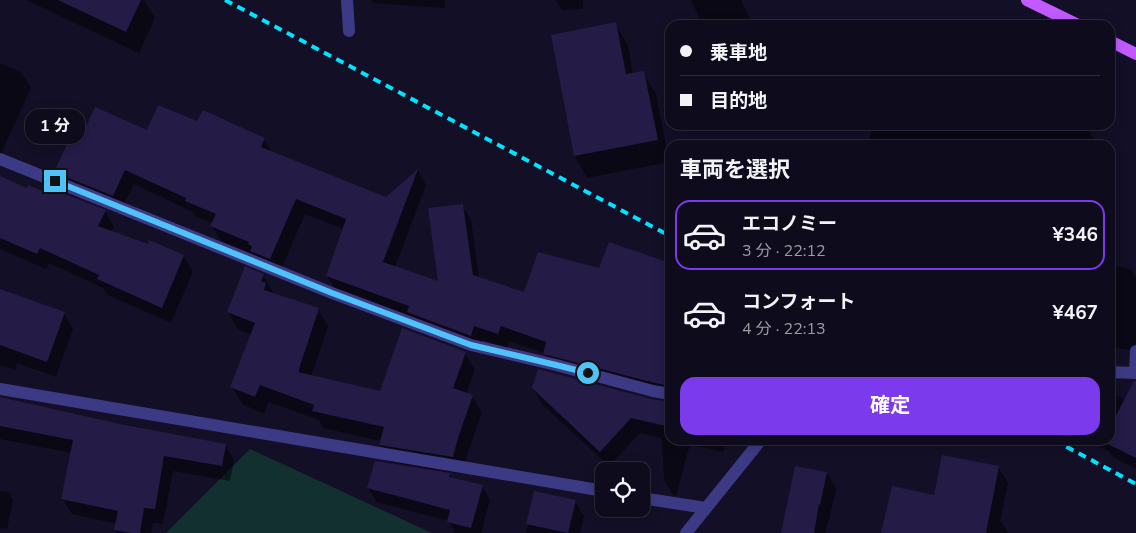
<!DOCTYPE html>
<html lang="ja">
<head>
<meta charset="utf-8">
<style>
  body { margin:0; font-family:"Nunito Sans","Noto Sans JP",sans-serif; background:#171425; color:#f1f3f6; height:100vh; display:flex; flex-direction:column; font-size:19px; white-space:nowrap }
  * { box-sizing:border-box; margin:0 }
  p { font-size:16px; color:#9b9ba3 }
  .icon { flex:none; width:28px; height:28px; fill:none; stroke:currentColor; stroke-width:2; stroke-linecap:round; stroke-linejoin:round }
  .map { position:relative; flex:1; overflow:hidden }
  .sheet { position:absolute; left:665px; top:140px; width:450px; height:305px; display:flex; flex-direction:column; background:#0e0b1c; border-radius:15px; box-shadow:0 2px 12px #0003,0 0 0 1px #2e2b3b }
  .sheet>* { flex:none }
  .top-card { position:absolute; left:665px; top:20px; width:450px; height:110px; border-radius:15px; box-shadow:0 2px 12px #0003,0 0 0 1px #2e2b3b; display:grid; align-content:center; height:110px; padding:0 15px; background:#0e0b1c }
  .controls { position:absolute; left:595px; top:462px; display:grid; gap:10px }
  .controls a { display:grid; place-items:center; width:55px; height:55px; border-radius:10px; background:#0e0b1c; box-shadow:0 2px 12px #0003,0 0 0 1px #2e2b3b; font-size:25px }
  .end { position:absolute; width:22px; height:22px; margin:-11px; border:6px solid #4fc3f7; background:#111; box-shadow:0 0 0 2px #111 }
  .from { border-radius:50% }
  .bubble { position:absolute; height:35px; border-radius:15px; background:#0e0b1c; box-shadow:0 2px 12px #0003,0 0 0 1px #2e2b3b; font-size:16px; font-weight:700; line-height:35px; text-align:center }
  .top-card b { display:flex; align-items:center; gap:18px; height:48px; font-size:19px }
  .top-card b+b { border-top:1px solid #2e2b3b }
  .top-card i { width:12px; height:12px; background:#f1f3f6 }
  ul { padding:0; list-style:none }
  li { display:flex; align-items:center; gap:15px; height:70px; margin:0 10px 8px; padding:0 5px; border:2px solid transparent; border-radius:15px }
  li div { flex:1 }
  li b { display:block; font-size:19px }
  li em { font-style:normal; font-weight:700 }
  li.selected { border-color:#7c3aed }
  li>.icon { width:45px; height:45px; stroke-width:1.5 }
  h2 { padding:0 15px; font-size:22px; line-height:60px }
  .cta { display:flex; gap:10px; margin-top:auto; padding:10px 15px }
  .cta a { flex:1; height:58px; border-radius:15px; background:#7c3aed; color:#fff; font-size:20px; font-weight:700; line-height:58px; text-align:center }
  .map>svg:first-child { display:block }
  .green { fill:#12302f }
  .shadow { fill:#0007 }
  .building { fill:#241b47 }
  .lines { fill:none; stroke-linecap:round; stroke-linejoin:round }
  .minor { stroke:#3d3a85; stroke-width:12 }
  .primary { stroke:#c25bff; stroke-width:12 }
  .rail { stroke:#00e5ff; stroke-width:4; stroke-dasharray:8 6; stroke-linecap:butt }
  .route { stroke:#4fc3f7; stroke-width:6 }
</style>
</head>
<body>
<div class="map">
<svg width="1136" height="533" viewBox="0 0 1136 533">
  <rect width="100%" height="100%" fill="#130f26"/>
  <polygon class="green" points="250,449 432,533 166,533"/>
  <g class="shadow">
    <polygon points="26,0 144,0 155,18 139,53"/>
    <polygon points="371,0 445,0 445,8 372,3"/>
    <polygon points="556,0 583,0 583,9 562,10"/>
    <polygon points="691,0 741,0 751,21 742,25 703,25"/>
    <polygon points="615,24 628,45 633,74 643,73 656,94 669,162 587,178 575,156 552,36"/>
    <polygon points="0,63 21,72 31,88 0,156"/>
    <polygon points="198,123 264,139 272,153 387,198 418,171 426,185 395,267 440,283 462,205 471,220 479,278 525,294 600,269 670,273 670,399 553,368 544,353 509,341 507,348 483,340 479,351 336,291 327,276 344,229 305,214 279,274 254,255 221,241 212,226 213,223 195,216 193,212 134,184 121,210 64,187 55,172 84,135 148,132"/>
    <polygon points="872,125 1085,125 1096,143 1095,145 869,145"/>
    <polygon points="0,177 28,190 105,211 114,227 111,232 184,256 193,272 171,323 108,295 103,288 49,263 46,269 0,249"/>
    <polygon points="1110,265 1131,269 1136,278 1136,342 1134,351 1110,347"/>
    <polygon points="263,275 273,292 272,294 318,309 328,326 311,377 381,392 465,353 475,370 466,394 472,396 482,413 467,455 463,474 390,462 380,445 381,441 323,428 319,420 269,402 264,414 242,404 232,387 252,335 238,329 228,312"/>
    <polygon points="0,290 64,314 73,329 56,377 17,363 15,370 0,365"/>
    <polygon points="533,388 651,400 670,403 670,440 726,440 723,452 690,444 676,496 673,495 664,480 662,438 640,433 609,466 542,404"/>
    <polygon points="1110,395 1117,395 1136,405 1136,469 1113,457 1110,452 1086,440 1110,440"/>
    <polygon points="0,399 120,425 225,445 234,460 230,481 173,471 163,524 153,523 151,533 117,533 115,530 117,524 72,514 63,499 72,453 0,439"/>
    <polygon points="998,467 1008,483 1000,522 1002,522 1008,533 883,533 935,496"/>
    <polygon points="827,473 836,489 829,520 828,520 825,533 782,533"/>
    <polygon points="449,474 451,479 482,486 490,500 481,533 455,533 449,521 377,502 368,488"/>
    <polygon points="0,491 9,492 13,500 7,529 0,528"/>
    <polygon points="535,492 575,501 584,516 580,533 526,533"/>
  </g>
  <g class="building">
    <polygon points="58,0 141,0 126,32"/>
    <polygon points="616,22 626,74 644,71 658,140 574,156 551,35"/>
    <polygon points="158,105 197,121 203,110 265,138 261,147 386,197 418,169 383,262 438,281 428,208 463,204 473,275 524,292 538,252 599,268 609,242 670,263 670,386 655,383 543,354 546,342 501,326 498,334 474,326 471,336 407,312 409,306 326,276 346,219 296,199 270,259 250,251 252,246 248,244 249,242 210,226 216,214 185,201 186,198 125,170 113,196 54,172 74,129 83,133 95,107 147,130"/>
    <polygon points="0,176 27,188 28,185 45,192 47,187 106,210 98,226 148,244 149,240 184,255 162,308 97,279 99,275 40,248 37,254 0,238"/>
    <polygon points="245,266 264,274 261,281 266,283 264,290 319,308 299,369 300,369 298,372 380,391 402,328 466,352 453,388 473,395 458,438 453,457 379,445 384,427 312,411 314,405 260,385 255,397 230,387 255,323 227,312"/>
    <polygon points="0,289 65,312 47,362 0,345"/>
    <polygon points="538,369 651,399 670,402 670,427 631,418 600,452 532,388"/>
    <polygon points="1134,381 1136,381 1136,458 1102,441 1103,440 1110,440 1110,427"/>
    <polygon points="0,397 120,424 226,444 222,466 164,456 155,509 144,508 140,533 132,533 114,530 118,511 61,499 73,440 0,426"/>
    <polygon points="942,455 999,466 986,533 881,533 892,486 934,495"/>
    <polygon points="375,461 450,473 449,477 483,485 471,528 447,522 450,510 367,488"/>
    <polygon points="795,466 827,472 820,505 819,504 814,533 781,533"/>
    <polygon points="534,491 576,500 568,533 526,524"/>
  </g>
  <g class="lines">
    <g class="minor">
      <polyline points="347,0 349,31"/>
      <polyline points="0,159 332,293 471,345 556,365 653,391 670,394"/>
      <polyline points="1110,372 1136,373"/>
      <polyline points="1135,372 1136,351"/>
      <polyline points="0,389 604,491"/>
      <polyline points="641,498 706,508"/>
      <polyline points="686,533 761,440"/>
    </g>
    <g class="primary">
      <polyline points="1027,0 1078,25"/>
      <polyline points="1110,41 1136,54"/>
    </g>
    <g class="rail">
      <polyline points="225,0 670,236"/>
      <polyline points="1054,440 1136,484"/>
    </g>
  </g>
  <g class="lines">
    <polyline class="route" points="55,181 332,293 471,345 556,365 588,373"/>
  </g>
</svg>
<div class="controls">
<a><svg class="icon" aria-label="locate" viewBox="0 0 24 24"><circle cx="12" cy="12" r="6"/><path d="M12 2v4M12 18v4M2 12h4M18 12h4"/></svg></a>
</div>
<i class="end from" style="left:588px;top:373px"></i>
<i class="end" style="left:55px;top:181px"></i>
<div class="bubble" style="left:25px;top:109px;width:60px">1 分</div>
<div class="top-card">
<b><i class="from"></i>乗車地</b>
<b><i></i>目的地</b>
</div>
<section class="sheet">
<h2>車両を選択</h2>
<ul>
<li class="selected"><svg class="icon" aria-label="car" viewBox="0 0 24 24"><path d="M5 17H2v-5l4-1 3-4h7l3 4 3 1v5h-3M9 17h6M6 11h13"/><circle cx="7" cy="17" r="2"/><circle cx="17" cy="17" r="2"/></svg><div><b>エコノミー</b><p>3 分 · 22:12</p></div><em>¥346</em></li>
<li><svg class="icon" aria-label="car" viewBox="0 0 24 24"><path d="M5 17H2v-5l4-1 3-4h7l3 4 3 1v5h-3M9 17h6M6 11h13"/><circle cx="7" cy="17" r="2"/><circle cx="17" cy="17" r="2"/></svg><div><b>コンフォート</b><p>4 分 · 22:13</p></div><em>¥467</em></li>
</ul>
<div class="cta"><a>確定</a></div>
</section>
</div>
</body>
</html>
